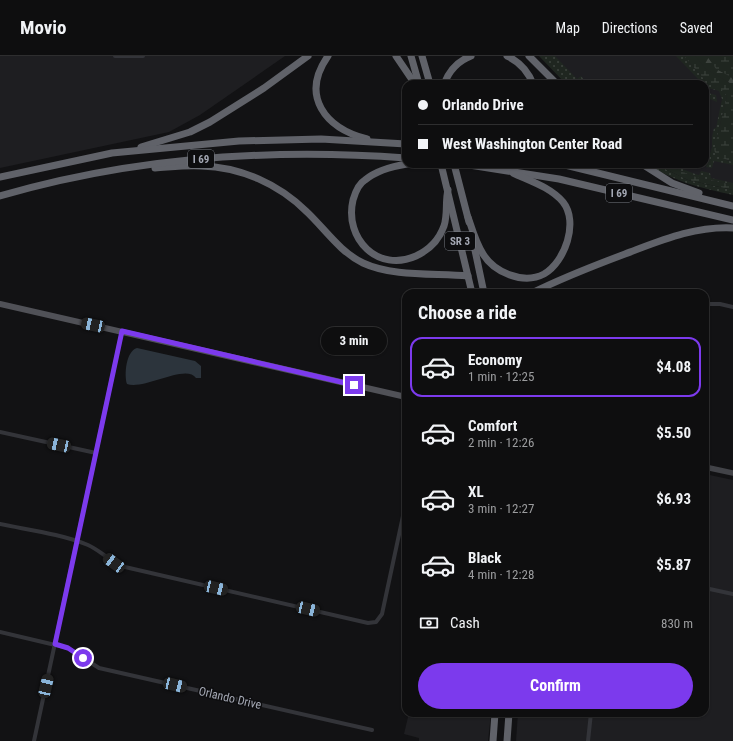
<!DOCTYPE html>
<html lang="en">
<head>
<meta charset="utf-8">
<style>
  body { margin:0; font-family:"Roboto Condensed",sans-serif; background:#1c1c1d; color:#f1f3f6; height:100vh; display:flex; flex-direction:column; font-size:15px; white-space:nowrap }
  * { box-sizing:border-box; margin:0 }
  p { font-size:13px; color:#9b9c9e }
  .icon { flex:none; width:22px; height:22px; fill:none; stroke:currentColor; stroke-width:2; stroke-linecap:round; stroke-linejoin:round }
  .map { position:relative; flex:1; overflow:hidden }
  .panel { position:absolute; left:402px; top:233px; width:307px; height:428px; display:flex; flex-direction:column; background:#0e0e0f; border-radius:12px; box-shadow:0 1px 3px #0004,0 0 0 1px #2e2e2f }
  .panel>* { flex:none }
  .hud { position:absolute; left:402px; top:24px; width:307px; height:88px; border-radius:12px; box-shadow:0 1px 3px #0004,0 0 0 1px #2e2e2f; display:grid; align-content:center; height:88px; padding:0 16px; background:#0e0e0f }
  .end { position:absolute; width:18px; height:18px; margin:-9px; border:5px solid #7c3aed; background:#fff; box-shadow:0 0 0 2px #fff }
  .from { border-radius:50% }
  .bubble { position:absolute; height:28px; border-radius:14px; background:#0e0e0f; box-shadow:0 1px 3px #0004,0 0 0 1px #2e2e2f; font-size:13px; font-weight:700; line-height:28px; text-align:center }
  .car { position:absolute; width:12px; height:24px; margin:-12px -6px; border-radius:5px; box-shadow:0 0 3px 1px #0007; background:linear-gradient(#222 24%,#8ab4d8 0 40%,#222 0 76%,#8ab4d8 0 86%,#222 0) }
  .hud b { display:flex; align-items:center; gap:14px; height:38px; font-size:15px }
  .hud b+b { border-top:1px solid #2e2e2f }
  .hud i { width:10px; height:10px; background:#f1f3f6 }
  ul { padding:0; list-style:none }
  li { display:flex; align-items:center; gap:12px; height:60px; margin:0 8px 6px; padding:0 8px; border:2px solid transparent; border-radius:12px }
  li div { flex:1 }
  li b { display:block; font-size:15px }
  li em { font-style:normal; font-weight:700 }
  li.on { border-color:#7c3aed }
  li>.icon { width:36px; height:36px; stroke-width:1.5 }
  h2 { padding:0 16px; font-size:18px; line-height:48px }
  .pay { display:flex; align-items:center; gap:10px; height:44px; padding:0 16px; font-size:15px }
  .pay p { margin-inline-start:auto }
  .action { display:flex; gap:8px; margin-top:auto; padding:8px 16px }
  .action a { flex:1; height:46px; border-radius:24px; background:#7c3aed; color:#fff; font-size:16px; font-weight:700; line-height:46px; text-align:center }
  header { display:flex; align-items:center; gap:24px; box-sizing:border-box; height:56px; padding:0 20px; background:#0e0e0f; border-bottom:1px solid #2e2e2f }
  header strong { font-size:19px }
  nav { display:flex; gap:22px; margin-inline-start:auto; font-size:14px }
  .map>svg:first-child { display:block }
  .built { fill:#1e1e21 }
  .grass { fill:url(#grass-dots) }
  .forest { fill:url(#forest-firs) }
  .wetland { fill:url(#wetland-marsh) }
  .water { fill:#2c343c }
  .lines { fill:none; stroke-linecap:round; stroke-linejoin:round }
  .street { stroke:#333439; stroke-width:4 }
  .secondary { stroke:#424348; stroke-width:5.5 }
  .primary { stroke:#505157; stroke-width:6 }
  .highway { stroke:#606269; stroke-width:7 }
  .route { stroke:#7c3aed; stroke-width:5 }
  .labels { text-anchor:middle; stroke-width:3; stroke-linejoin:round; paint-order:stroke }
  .shield { fill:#0d0d0f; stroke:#777a82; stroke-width:1 }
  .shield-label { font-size:11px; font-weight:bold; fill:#a4a8b4 }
  .street-label { font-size:12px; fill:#a4a8b4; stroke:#0d0d0f }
</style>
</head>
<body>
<header>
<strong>Movio</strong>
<nav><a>Map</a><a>Directions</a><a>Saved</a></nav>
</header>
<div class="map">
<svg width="733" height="685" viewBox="0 0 733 685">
  <defs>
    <pattern id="grass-dots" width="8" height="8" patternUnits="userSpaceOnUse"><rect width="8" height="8" fill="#1f2620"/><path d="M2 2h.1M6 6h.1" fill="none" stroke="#3d433e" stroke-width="1.8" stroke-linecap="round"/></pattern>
    <pattern id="forest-firs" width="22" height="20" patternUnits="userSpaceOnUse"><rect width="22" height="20" fill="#1f2620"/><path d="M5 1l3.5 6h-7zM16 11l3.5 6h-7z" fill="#3d433e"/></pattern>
    <pattern id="wetland-marsh" width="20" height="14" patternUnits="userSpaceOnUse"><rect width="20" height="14" fill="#1f2620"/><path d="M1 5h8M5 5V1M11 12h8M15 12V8" fill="none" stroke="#3d433e"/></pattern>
  </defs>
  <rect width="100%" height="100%" fill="#121214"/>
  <g class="built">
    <polygon points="0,0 285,0 200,59 169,76 0,112"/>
    <polygon points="542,0 733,0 733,132 681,121 660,108 705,108 705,28 571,28"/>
    <polygon points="705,418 733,424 733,685 516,685 518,657 705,657"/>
    <polygon points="409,657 491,657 488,685 419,685 419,682 404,678"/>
  </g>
  <g class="grass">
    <polygon points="539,0 555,0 577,23 581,20 584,24 582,28 566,28"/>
    <polygon points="676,0 684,0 705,24 721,32 727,40 717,81 726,104 733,106 733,109 714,105 712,112 706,111 712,91 712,81 714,72 716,72 722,43 719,35 705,31 705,28 697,28 696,25 698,23"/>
    <polygon points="708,37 716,39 717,46 710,43 708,48 705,47"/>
    <path d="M647,108h8l33,16 45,10v5c-35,-8 -55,-12 -86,-31z"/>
    <path d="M665,108c10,0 22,8 34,11l2,-4 9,2 1,5 22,5v2l-41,-9z"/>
  </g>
  <polygon class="forest" points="695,0 707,0 717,13 733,22 733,29 706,13"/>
  <g class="wetland">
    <polygon points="684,0 695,0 706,13 733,29 733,106 717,100 714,94 727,40 721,33 705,24"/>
    <polygon points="707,0 733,0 733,22 716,13"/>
    <polygon points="655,108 665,108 692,120 733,129 733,134 688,124"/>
  </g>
  <path class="water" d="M137,292l58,13 6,5v12h-5c-10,-15 -51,12 -69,6 -3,-9 -1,-33 10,-36z"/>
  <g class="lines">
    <g class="street">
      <polyline points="115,0 143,0"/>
      <polyline points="705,248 720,248 733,251"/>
      <polyline points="0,376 96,397"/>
      <path d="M0,468c29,6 61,10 88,21 13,6 23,17 37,22l243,56 8,-1 6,-8 24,-112"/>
      <polyline points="705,532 733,538"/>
      <polyline points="0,576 68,592 99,612 372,674"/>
      <polyline points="34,685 122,275"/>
      <polyline points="588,685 591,657"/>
    </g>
    <polyline class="secondary" points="705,411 733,417"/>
    <polyline class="primary" points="0,248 406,341"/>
    <g class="highway">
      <path d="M328,0c-28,40 -3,72 39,83"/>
      <polyline points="396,0 415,28"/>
      <polyline points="411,0 419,28"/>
      <polyline points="422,0 430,28"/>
      <path d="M507,0c13,6 21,15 26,28"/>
      <polyline points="529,0 557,28"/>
      <path d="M444,28c5,-13 14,-23 27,-28"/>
      <polyline points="141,91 190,76 210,66 264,32 308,0"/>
      <path d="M407,108c-13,2 -31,7 -42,16 -7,4 -10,13 -12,20 -9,39 25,73 63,56 13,-6 23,-16 28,-30 4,-12 1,-25 4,-36"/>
      <polyline points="441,108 472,237"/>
      <polyline points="454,108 469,166"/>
      <polyline points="463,108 559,123 733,164"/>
      <polyline points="561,108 733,150"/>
      <polyline points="642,108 672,127 699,137"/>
      <path d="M155,112c16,-1 31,-3 46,-2 40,1 78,18 106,46 18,17 33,40 56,51 30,14 72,10 105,13"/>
      <polyline points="0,121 112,97 239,85 321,83 406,88"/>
      <path d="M0,140c131,-38 270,-48 406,-38"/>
      <path d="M468,161c4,12 8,26 15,37 11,18 40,31 61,20 21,-12 35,-52 19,-72 -13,-15 -33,-21 -50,-29"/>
      <polyline points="472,180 484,237"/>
      <path d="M532,237c30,-15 61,-27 93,-39 35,-13 69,-28 108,-26"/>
      <polyline points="493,685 495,657"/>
      <polyline points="507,685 509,657"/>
    </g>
  </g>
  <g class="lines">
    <polyline class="route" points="83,602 68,592 55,588 122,275 354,329"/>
  </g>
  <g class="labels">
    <g class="shield">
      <rect x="188" y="94" width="26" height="18" rx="3"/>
      <rect x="606" y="128" width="26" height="18" rx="3"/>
      <rect x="445" y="176" width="30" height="18" rx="3"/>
    </g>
    <g class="shield-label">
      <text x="201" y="107">I 69</text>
      <text x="619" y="141">I 69</text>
      <text x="460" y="189">SR 3</text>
    </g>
    <g class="street-label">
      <text transform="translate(230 642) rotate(13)" y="4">Orlando Drive</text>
    </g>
  </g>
</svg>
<i class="end from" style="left:83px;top:602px"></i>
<i class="end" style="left:354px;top:329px"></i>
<div class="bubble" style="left:321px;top:271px;width:66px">3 min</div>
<i class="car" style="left:93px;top:269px;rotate:282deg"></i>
<i class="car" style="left:59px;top:389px;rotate:282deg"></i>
<i class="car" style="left:114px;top:507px;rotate:306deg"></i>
<i class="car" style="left:216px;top:532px;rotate:103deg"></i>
<i class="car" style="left:308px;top:553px;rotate:103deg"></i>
<i class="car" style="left:175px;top:629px;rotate:103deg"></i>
<i class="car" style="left:46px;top:630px;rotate:13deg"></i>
<div class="hud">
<b><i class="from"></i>Orlando Drive</b>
<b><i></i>West Washington Center Road</b>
</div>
<section class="panel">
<h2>Choose a ride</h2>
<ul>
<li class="on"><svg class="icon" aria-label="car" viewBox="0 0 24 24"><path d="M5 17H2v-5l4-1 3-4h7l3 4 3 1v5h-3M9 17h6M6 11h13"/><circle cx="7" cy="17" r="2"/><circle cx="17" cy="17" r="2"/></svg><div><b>Economy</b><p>1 min · 12:25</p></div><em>$4.08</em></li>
<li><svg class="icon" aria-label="car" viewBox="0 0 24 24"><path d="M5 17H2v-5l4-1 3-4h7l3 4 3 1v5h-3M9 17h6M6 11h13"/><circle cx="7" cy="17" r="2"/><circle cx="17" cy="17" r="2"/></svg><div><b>Comfort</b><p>2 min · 12:26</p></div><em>$5.50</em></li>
<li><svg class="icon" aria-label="car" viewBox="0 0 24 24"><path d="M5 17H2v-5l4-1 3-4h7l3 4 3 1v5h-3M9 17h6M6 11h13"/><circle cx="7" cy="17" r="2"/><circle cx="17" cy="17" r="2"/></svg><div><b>XL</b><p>3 min · 12:27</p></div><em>$6.93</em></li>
<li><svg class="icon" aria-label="car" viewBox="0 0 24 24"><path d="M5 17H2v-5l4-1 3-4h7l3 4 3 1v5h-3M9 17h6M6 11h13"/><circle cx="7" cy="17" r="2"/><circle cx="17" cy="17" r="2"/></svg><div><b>Black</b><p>4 min · 12:28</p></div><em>$5.87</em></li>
</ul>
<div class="pay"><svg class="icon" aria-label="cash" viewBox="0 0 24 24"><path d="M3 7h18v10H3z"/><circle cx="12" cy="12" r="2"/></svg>Cash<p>830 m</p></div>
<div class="action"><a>Confirm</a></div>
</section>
</div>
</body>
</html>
